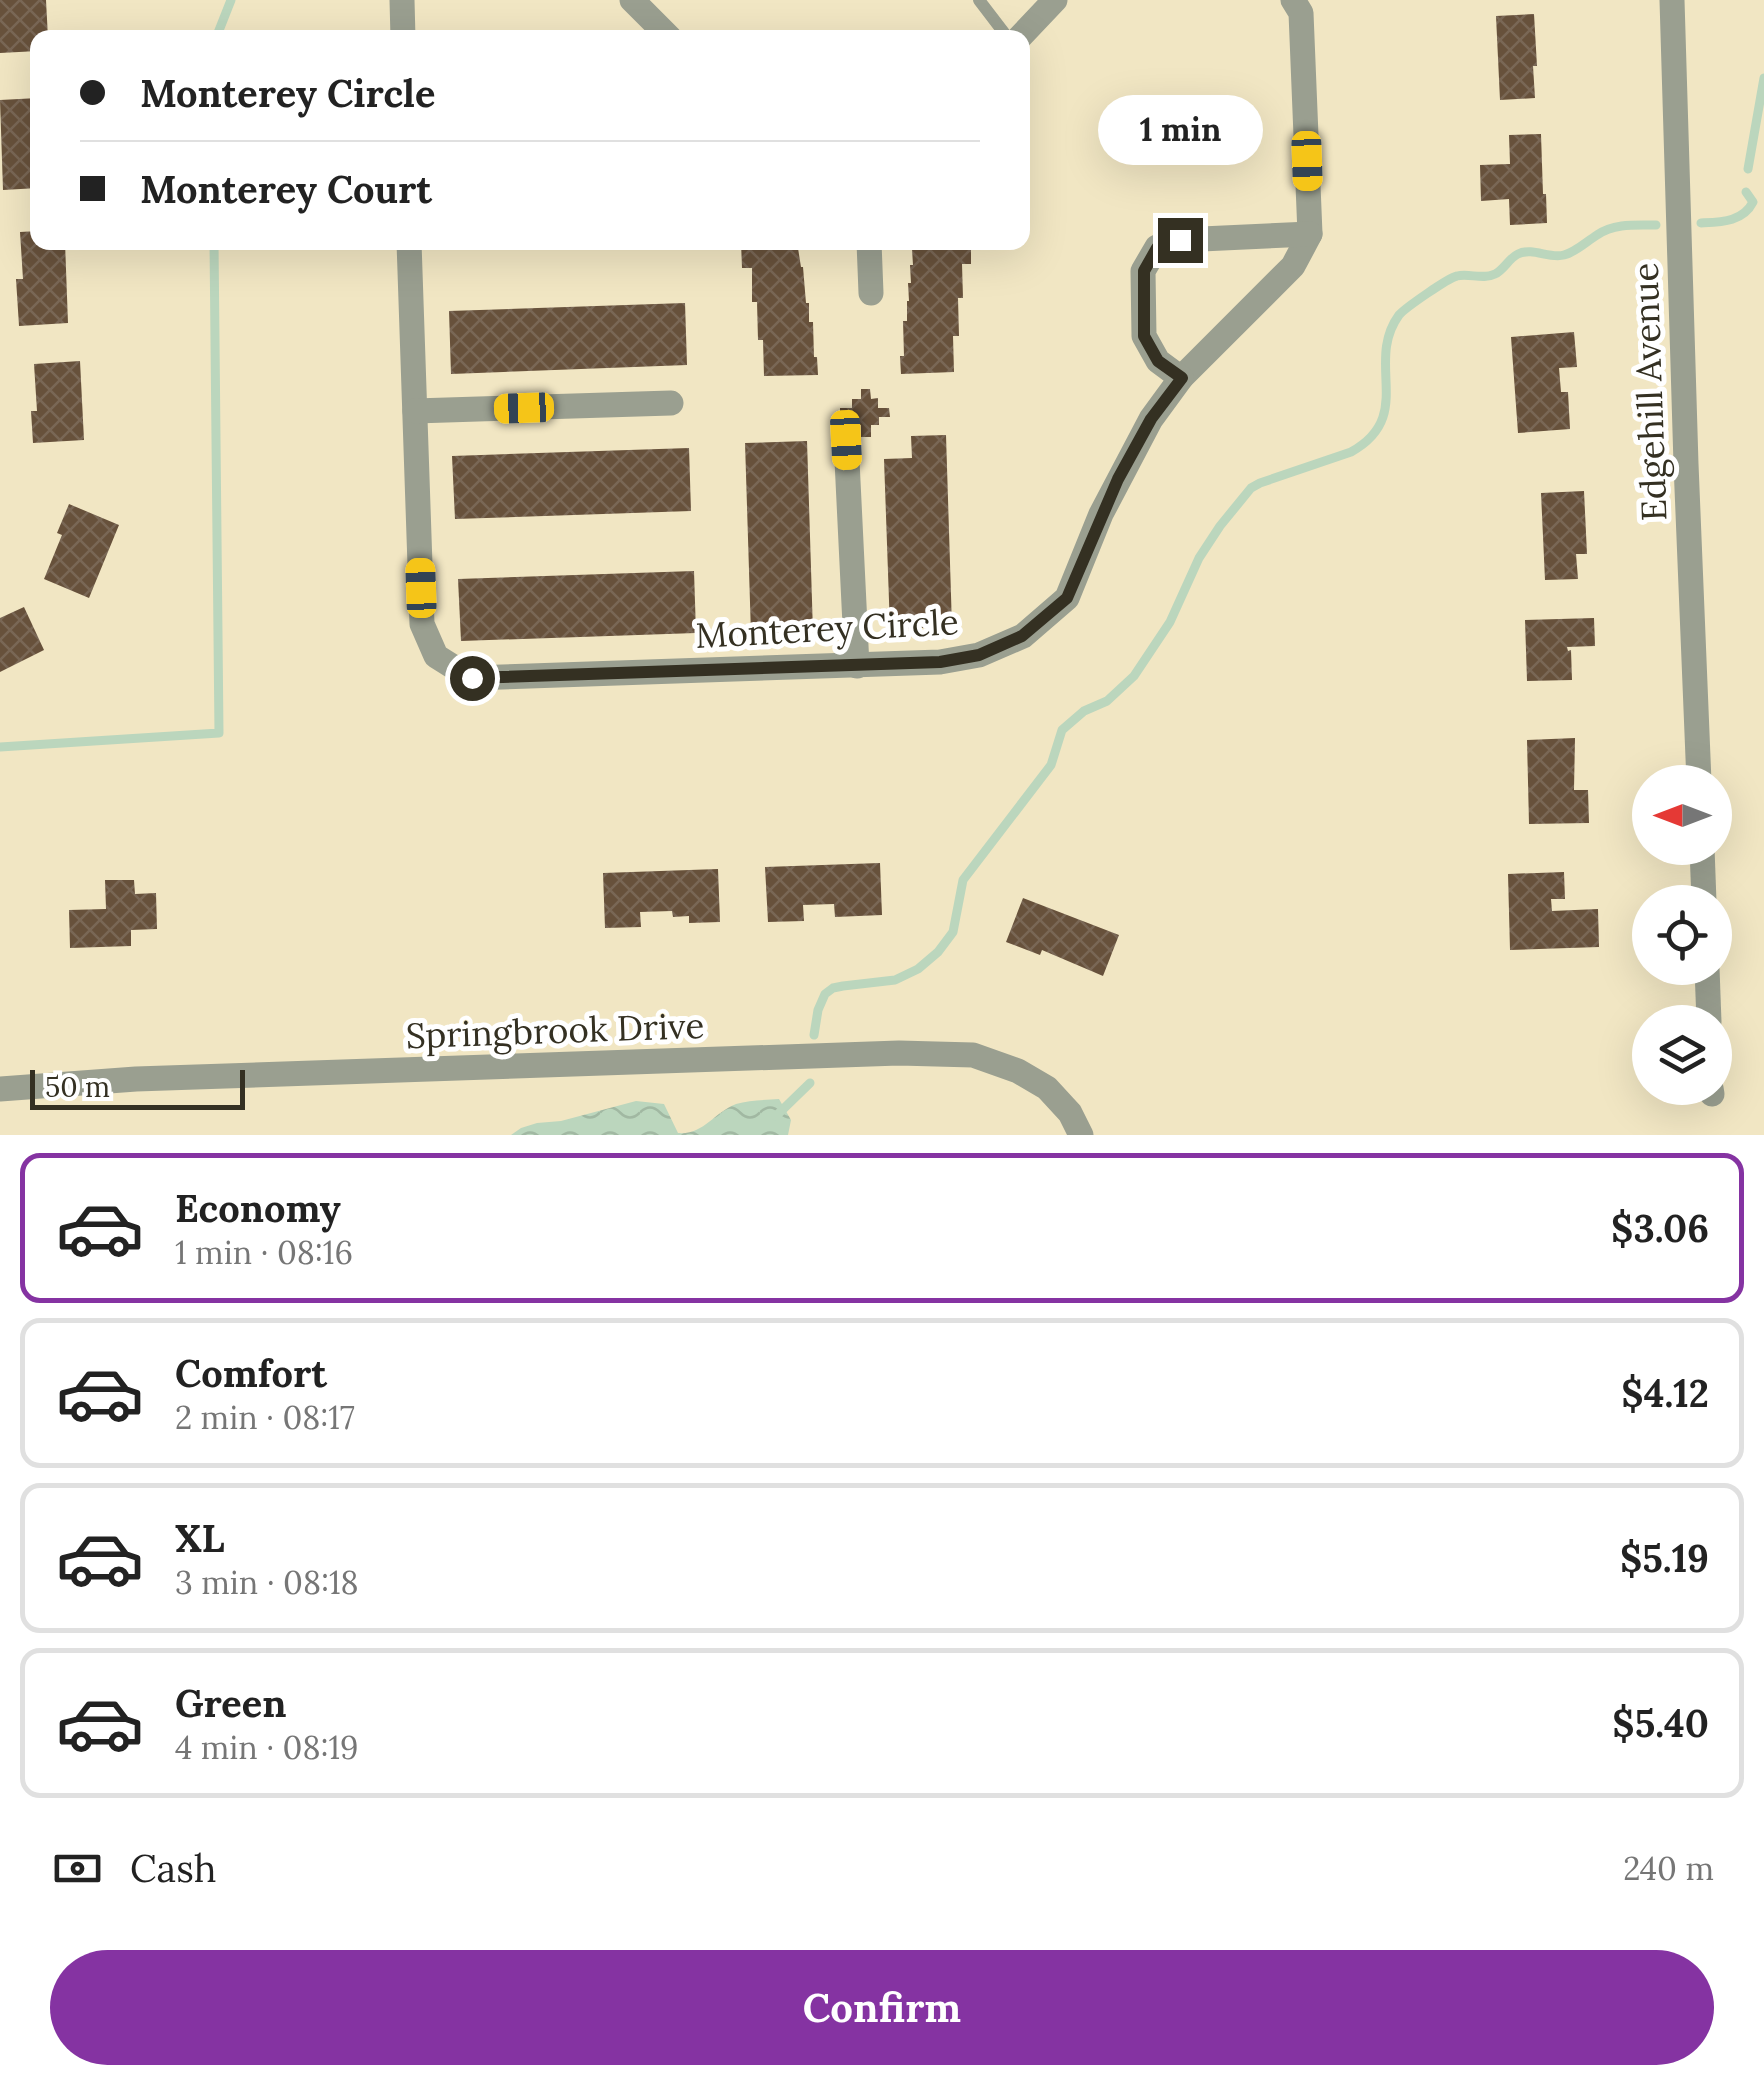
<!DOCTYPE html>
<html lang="en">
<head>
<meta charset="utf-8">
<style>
  body { margin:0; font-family:Lora,serif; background:#f6f6f6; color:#222; height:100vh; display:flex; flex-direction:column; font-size:38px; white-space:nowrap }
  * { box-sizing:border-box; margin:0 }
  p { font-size:32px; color:#767676 }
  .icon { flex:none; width:55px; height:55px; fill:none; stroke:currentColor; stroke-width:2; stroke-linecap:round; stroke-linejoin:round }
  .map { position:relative; height:1135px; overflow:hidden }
  .details { display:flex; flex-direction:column; background:#fff; flex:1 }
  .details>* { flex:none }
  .top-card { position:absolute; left:30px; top:30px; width:1000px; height:220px; border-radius:20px; box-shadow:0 10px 40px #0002; display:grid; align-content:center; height:220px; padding:0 50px; background:#fff }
  .needle { width:65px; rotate:270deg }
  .buttons { position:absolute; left:1632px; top:765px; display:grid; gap:20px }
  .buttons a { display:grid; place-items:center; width:100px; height:100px; border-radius:50%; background:#fff; box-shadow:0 10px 40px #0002; font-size:50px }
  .scale { position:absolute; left:30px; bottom:25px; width:215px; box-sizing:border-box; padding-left:10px; border:5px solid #343022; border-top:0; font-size:28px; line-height:35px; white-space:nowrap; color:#343022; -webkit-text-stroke:8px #fff; paint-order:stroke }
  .end { position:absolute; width:45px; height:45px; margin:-22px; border:12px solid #343022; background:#fff; box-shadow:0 0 0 5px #fff }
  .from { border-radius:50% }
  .bubble { position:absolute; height:70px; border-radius:35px; background:#fff; box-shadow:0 10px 40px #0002; font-size:32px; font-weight:800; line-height:70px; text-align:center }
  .car { position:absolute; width:30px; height:60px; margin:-30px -15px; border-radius:12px; box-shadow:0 0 8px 2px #0007; background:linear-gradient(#f5c518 24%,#345 0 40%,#f5c518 0 76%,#345 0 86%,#f5c518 0) }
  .top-card b { display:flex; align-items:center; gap:35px; height:95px; font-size:38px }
  .top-card b+b { border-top:2px solid #e0e0e0 }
  .top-card i { width:25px; height:25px; background:#222 }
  ul { padding:18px 0 0; list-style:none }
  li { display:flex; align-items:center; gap:30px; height:150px; margin:0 20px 15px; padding:0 30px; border:5px solid #e0e0e0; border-radius:20px }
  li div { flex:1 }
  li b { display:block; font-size:38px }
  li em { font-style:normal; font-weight:800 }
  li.selected { border-color:#8533a2 }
  li>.icon { width:90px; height:90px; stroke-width:1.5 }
  .pay { display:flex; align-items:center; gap:25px; height:110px; padding:0 50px; font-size:38px }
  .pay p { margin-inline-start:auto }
  .action { display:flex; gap:20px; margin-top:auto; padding:20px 50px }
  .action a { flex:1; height:115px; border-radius:60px; background:#8533a2; color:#fff; font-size:40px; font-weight:800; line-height:115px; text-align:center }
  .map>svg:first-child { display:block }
  .water { fill:url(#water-waves) }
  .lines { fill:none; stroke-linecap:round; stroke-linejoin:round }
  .stream { stroke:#bbd6bd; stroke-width:9 }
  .building { fill:url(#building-cross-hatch) }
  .lane { stroke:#9a9f90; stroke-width:12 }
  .street { stroke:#9a9f90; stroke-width:25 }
  .route { stroke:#343022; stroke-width:12 }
  .labels { text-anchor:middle; stroke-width:10; stroke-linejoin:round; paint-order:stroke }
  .street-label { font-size:35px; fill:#343022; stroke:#fff }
</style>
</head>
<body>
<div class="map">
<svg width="1764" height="1135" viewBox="0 0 1764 1135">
  <defs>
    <pattern id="water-waves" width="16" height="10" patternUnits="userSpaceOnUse" patternTransform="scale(2.5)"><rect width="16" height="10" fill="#bbd6bd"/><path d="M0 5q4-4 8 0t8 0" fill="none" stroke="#a1b8a2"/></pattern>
    <pattern id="building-cross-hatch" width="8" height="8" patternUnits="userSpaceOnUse" patternTransform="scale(2.5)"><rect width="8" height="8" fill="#67513b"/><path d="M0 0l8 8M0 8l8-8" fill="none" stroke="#796755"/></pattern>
  </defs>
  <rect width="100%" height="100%" fill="#f1e6c3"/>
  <path class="water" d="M779,1099l12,21 -3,15h-277l10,-7 16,-5 24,-2 75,-20 28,3 14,29c26,2 35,-20 58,-29 13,-4 30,-4 43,-5z"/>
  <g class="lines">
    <g class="stream">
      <polyline points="216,38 231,0"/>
      <polyline points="1748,169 1764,78"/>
      <path d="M1701,223c20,-1 42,-1 52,-21l-7,-10"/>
      <polyline points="0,747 219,733 214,242"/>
      <path d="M814,1035l4,-25 7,-16 8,-6 10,-2 52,-6 23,-11 20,-17 15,-20 10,-52 88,-115 11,-35 22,-19 23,-10 27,-25 36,-54 29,-64 21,-32 31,-38 9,-5 91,-31c65,-36 13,-89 48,-137 6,-7 49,-37 58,-39 12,-3 26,4 38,-2 9,-4 14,-16 23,-20 15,-7 31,5 46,1 12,-3 22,-13 33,-20 17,-12 39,-10 59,-10"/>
      <polyline points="776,1116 810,1083"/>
    </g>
  </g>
  <g class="building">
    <polygon points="0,0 46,0 48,38 38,38 38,51 0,53"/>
    <polygon points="1534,14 1537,66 1533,66 1535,98 1500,100 1496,16"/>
    <polygon points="38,98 38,188 3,190 0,100"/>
    <polygon points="1541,134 1543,194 1546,194 1547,223 1510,225 1509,199 1481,201 1480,165 1510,164 1509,135"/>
    <polygon points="38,231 38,242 65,242 68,323 19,326 16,279 23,279 20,232"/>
    <polygon points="445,242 535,242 535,246 445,249"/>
    <polygon points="741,242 797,242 801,267 803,267 806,303 809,303 809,322 813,322 814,357 817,357 818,375 764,376 763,340 758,340 757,302 752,302 752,268 742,268"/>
    <polygon points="915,242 971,242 971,264 962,264 963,298 958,298 959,336 953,336 954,372 901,374 900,356 904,356 903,321 907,321 907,301 909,301 908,283 911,283 910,265 913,265 912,249 915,249"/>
    <polygon points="685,303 687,365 451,374 449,311"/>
    <polygon points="1574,332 1577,367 1559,368 1561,392 1568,392 1570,429 1518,433 1511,337"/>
    <polygon points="80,361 84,440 33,443 31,411 37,411 34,364"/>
    <polygon points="861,389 870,389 871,399 878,398 878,408 889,408 890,417 879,417 879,425 871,425 871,437 861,437 861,425 852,425 852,418 840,418 840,408 852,408 852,399 861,399"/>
    <polygon points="946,435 952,627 890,629 884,459 912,458 911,436"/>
    <polygon points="807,441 813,633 751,635 745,443"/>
    <polygon points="689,448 691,511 455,519 452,456"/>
    <polygon points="1584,491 1587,554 1576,554 1578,579 1545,580 1541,493"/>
    <polygon points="69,504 119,525 89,598 44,579 62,535 57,533"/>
    <polygon points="694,571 696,633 461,641 458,579"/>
    <polygon points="24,607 44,650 0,672 0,618"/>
    <polygon points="1594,618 1595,646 1567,647 1568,651 1571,650 1572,680 1527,681 1525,620"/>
    <polygon points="1575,738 1574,790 1588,790 1589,823 1529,824 1527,740"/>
    <polygon points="880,863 882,915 835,917 834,904 803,905 804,921 768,922 765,867"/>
    <polygon points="718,869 720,922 689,923 689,916 673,917 672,911 640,912 641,927 605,928 603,873"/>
    <polygon points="1564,872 1565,899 1551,899 1552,911 1598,909 1599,947 1510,950 1508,874"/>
    <polygon points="105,880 134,880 135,894 156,893 157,929 131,930 131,946 70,948 69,910 106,909"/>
    <polygon points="1023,898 1119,935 1103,976 1042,950 1040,955 1006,942"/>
  </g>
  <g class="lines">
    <polyline class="lane" points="979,0 1008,38"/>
    <g class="street">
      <polyline points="402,0 403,38"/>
      <polyline points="632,0 670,38"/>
      <polyline points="1672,0 1686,464 1699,782"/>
      <polyline points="1019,38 1055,0"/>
      <polyline points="409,242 422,624 436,656 471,678 940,662 979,655 1023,636 1067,598 1101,514 1151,419 1181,378 1293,266 1310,234 1301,13 1293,0"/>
      <polyline points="869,242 871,293"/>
      <polyline points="1181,378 1158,361 1144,336 1143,271 1157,247 1180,240 1310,234"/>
      <polyline points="415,411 671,403"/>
      <polyline points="846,440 857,666"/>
      <polyline points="1702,848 1704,902"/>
      <polyline points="1707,968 1709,1022"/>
      <polyline points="1711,1088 1712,1094"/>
      <polyline points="0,1089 136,1079 899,1053 973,1055 1018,1071 1047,1088 1070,1113 1081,1135"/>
    </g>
  </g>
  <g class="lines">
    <polyline class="route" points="472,678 940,662 979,655 1022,636 1067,598 1118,479 1151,419 1182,378 1158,361 1144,336 1144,271 1157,248 1180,240"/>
  </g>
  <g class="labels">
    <g class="street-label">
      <text transform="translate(1650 392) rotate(-92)" y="12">Edgehill Avenue</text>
      <text transform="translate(827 629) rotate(-3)" y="12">Monterey Circle</text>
      <text transform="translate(555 1031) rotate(-2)" y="12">Springbrook Drive</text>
    </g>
  </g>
</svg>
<div class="buttons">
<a><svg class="needle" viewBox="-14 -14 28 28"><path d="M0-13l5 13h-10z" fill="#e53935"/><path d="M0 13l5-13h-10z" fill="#767676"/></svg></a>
<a><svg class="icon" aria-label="locate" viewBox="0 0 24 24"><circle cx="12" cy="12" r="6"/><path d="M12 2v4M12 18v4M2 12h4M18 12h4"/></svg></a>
<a><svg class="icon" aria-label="layers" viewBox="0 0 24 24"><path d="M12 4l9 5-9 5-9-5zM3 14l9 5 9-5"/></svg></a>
</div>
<div class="scale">50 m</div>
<i class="end from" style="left:472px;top:678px"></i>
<i class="end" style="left:1180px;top:240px"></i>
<div class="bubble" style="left:1098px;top:95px;width:165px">1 min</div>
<i class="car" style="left:1307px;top:161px;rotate:178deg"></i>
<i class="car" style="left:524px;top:408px;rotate:268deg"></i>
<i class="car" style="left:846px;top:440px;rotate:177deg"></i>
<i class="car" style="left:421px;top:588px;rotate:358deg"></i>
<div class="top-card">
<b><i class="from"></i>Monterey Circle</b>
<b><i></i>Monterey Court</b>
</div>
</div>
<section class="details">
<ul>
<li class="selected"><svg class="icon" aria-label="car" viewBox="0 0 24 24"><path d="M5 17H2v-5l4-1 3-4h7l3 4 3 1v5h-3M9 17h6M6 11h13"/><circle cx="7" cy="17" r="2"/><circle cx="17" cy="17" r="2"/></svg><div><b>Economy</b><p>1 min · 08:16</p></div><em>$3.06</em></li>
<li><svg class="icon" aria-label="car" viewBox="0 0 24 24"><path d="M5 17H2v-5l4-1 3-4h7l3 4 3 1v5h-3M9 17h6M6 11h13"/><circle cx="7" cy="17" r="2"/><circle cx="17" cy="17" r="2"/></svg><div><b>Comfort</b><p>2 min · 08:17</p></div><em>$4.12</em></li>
<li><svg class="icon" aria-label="car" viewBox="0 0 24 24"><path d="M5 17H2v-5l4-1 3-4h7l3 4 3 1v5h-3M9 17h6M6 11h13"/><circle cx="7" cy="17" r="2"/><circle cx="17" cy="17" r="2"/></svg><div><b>XL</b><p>3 min · 08:18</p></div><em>$5.19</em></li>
<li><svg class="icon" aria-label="car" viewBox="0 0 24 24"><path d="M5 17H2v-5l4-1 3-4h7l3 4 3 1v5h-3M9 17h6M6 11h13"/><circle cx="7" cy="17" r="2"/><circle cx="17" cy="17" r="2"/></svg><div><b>Green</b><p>4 min · 08:19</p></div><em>$5.40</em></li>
</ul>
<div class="pay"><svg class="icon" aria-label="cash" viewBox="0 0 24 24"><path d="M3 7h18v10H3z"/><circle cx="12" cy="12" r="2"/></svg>Cash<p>240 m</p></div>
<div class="action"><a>Confirm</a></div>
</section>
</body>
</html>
